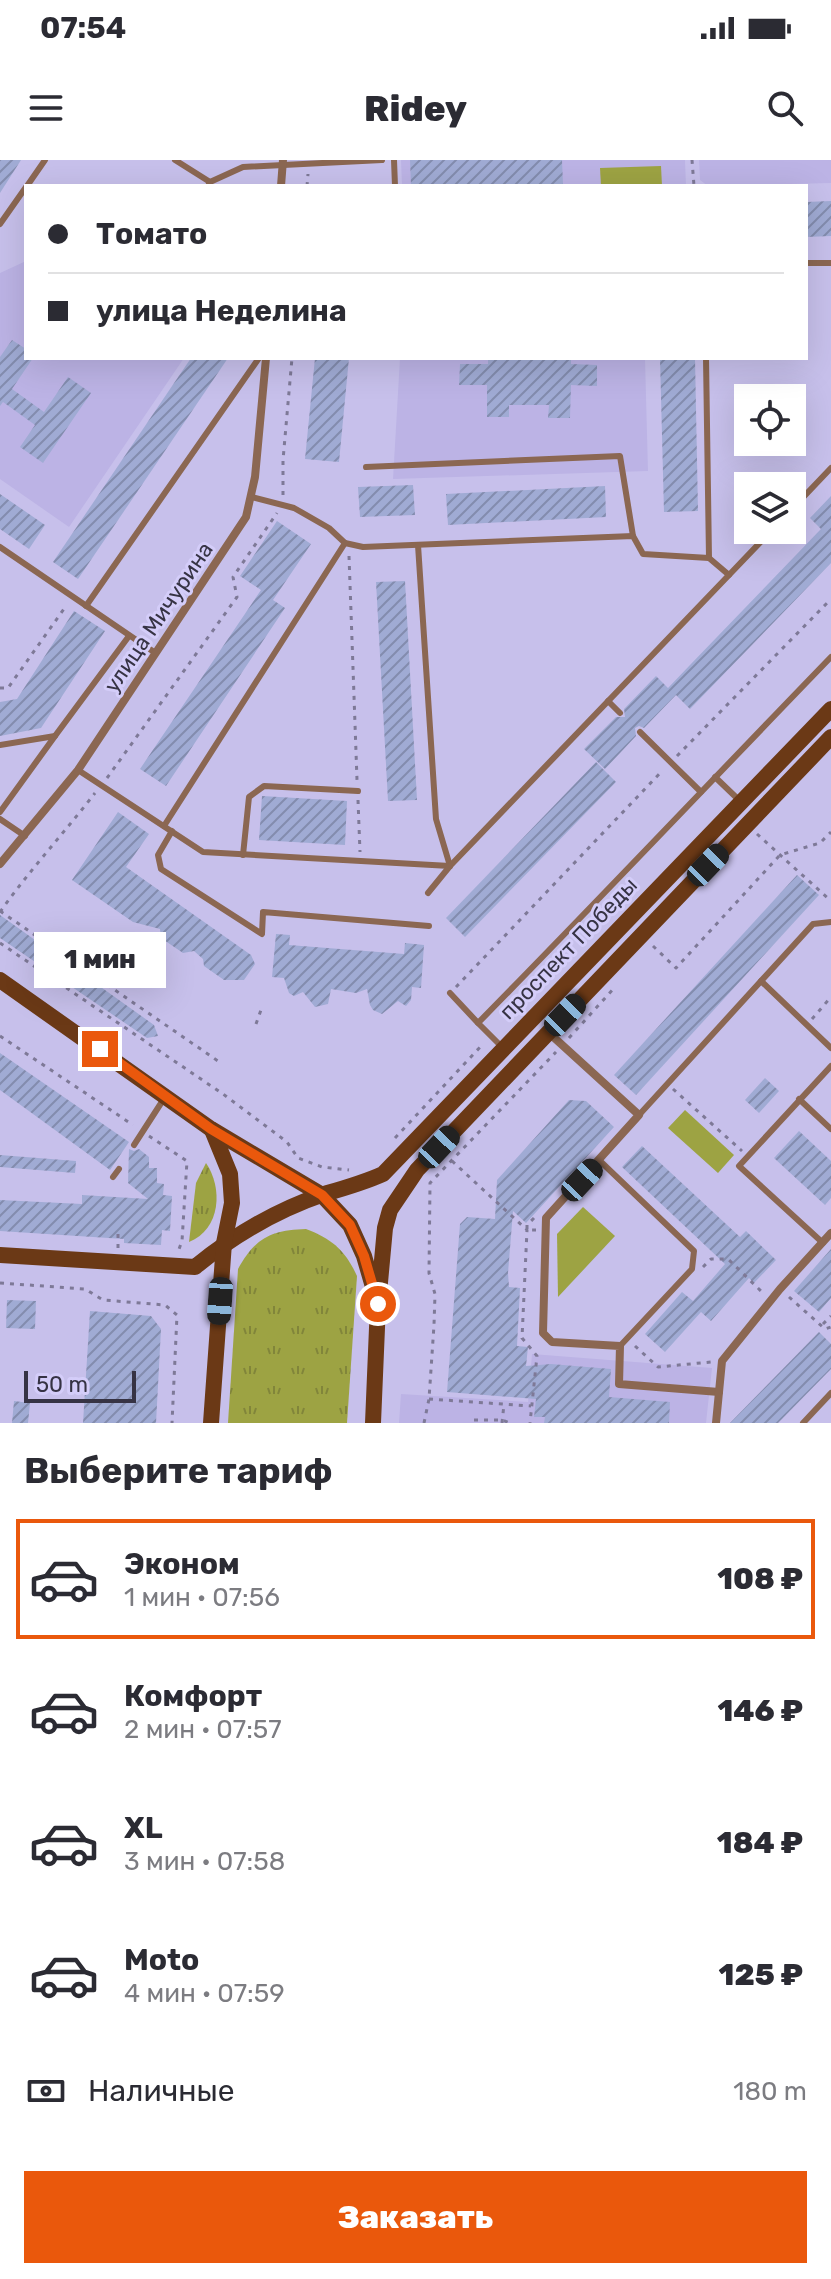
<!DOCTYPE html>
<html lang="ru">
<head>
<meta charset="utf-8">
<style>
  body { margin:0; font-family:Rubik,sans-serif; background:#f2f2f3; color:#2b2b33; height:100vh; display:flex; flex-direction:column; font-size:30px; white-space:nowrap }
  * { box-sizing:border-box; margin:0 }
  p { font-size:26px; color:#7c7c81 }
  .icon { flex:none; width:44px; height:44px; fill:none; stroke:currentColor; stroke-width:2; stroke-linecap:round; stroke-linejoin:round }
  .map { position:relative; height:1263px; overflow:hidden }
  .side { display:flex; flex-direction:column; background:#fff; flex:1 }
  .side>* { flex:none }
  .hud { position:absolute; left:24px; top:24px; width:784px; height:176px; border-radius:0px; box-shadow:0 8px 32px #0002; display:grid; align-content:center; height:176px; padding:0 24px; background:#fff }
  .controls { position:absolute; left:734px; top:224px; display:grid; gap:16px }
  .controls a { display:grid; place-items:center; width:72px; height:72px; border-radius:0px; background:#fff; box-shadow:0 8px 32px #0002; font-size:40px }
  .scale { position:absolute; left:24px; bottom:20px; width:112px; box-sizing:border-box; padding-left:8px; border:4px solid #363344; border-top:0; font-size:22px; line-height:28px; white-space:nowrap; color:#363344; -webkit-text-stroke:6px #d4cdf9; paint-order:stroke }
  .end { position:absolute; width:36px; height:36px; margin:-18px; border:10px solid #ea580c; background:#fff; box-shadow:0 0 0 4px #fff }
  .from { border-radius:50% }
  .bubble { position:absolute; height:56px; border-radius:0px; background:#fff; box-shadow:0 8px 32px #0002; font-size:26px; font-weight:800; line-height:56px; text-align:center }
  .car { position:absolute; width:24px; height:48px; margin:-24px -12px; border-radius:10px; box-shadow:0 0 6px 2px #0007; background:linear-gradient(#222 24%,#8ab4d8 0 40%,#222 0 76%,#8ab4d8 0 86%,#222 0) }
  .hud b { display:flex; align-items:center; gap:28px; height:76px; font-size:30px }
  .hud b+b { border-top:2px solid #e1e1e2 }
  .hud i { width:20px; height:20px; background:#2b2b33 }
  ul { padding:0; list-style:none }
  li { display:flex; align-items:center; gap:24px; height:120px; margin:0 16px 12px; padding:0 8px; border:4px solid transparent; border-radius:0px }
  li div { flex:1 }
  li b { display:block; font-size:30px }
  li em { font-style:normal; font-weight:800 }
  li.active { border-color:#ea580c }
  li>.icon { width:72px; height:72px; stroke-width:1.5 }
  h2 { padding:0 24px; font-size:36px; line-height:96px }
  .pay { display:flex; align-items:center; gap:20px; height:88px; padding:0 24px; font-size:30px }
  .pay p { margin-inline-start:auto }
  .button { display:flex; gap:16px; margin-top:auto; padding:16px 24px }
  .button a { flex:1; height:92px; border-radius:0px; background:#ea580c; color:#fff; font-size:32px; font-weight:800; line-height:92px; text-align:center }
  .status { display:flex; justify-content:space-between; align-items:center; height:56px; padding:0 40px; background:#fff; direction:ltr }
  .status svg { height:22px; fill:currentColor }
  header { display:flex; justify-content:space-between; align-items:center; height:104px; padding:0 24px; background:#fff; font-size:36px; font-weight:800 }
  .map>svg:first-child { display:block }
  .built { fill:#bcb3e5 }
  .grass { fill:url(#grass-tufts) }
  .green { fill:#9da343 }
  .building { fill:url(#building-hatch) }
  .lines { fill:none; stroke-linecap:round; stroke-linejoin:round }
  .path { stroke:#7e7997; stroke-width:3; stroke-dasharray:4 6; stroke-linecap:butt }
  .service { stroke:#8b6752; stroke-width:6 }
  .minor { stroke:#8b6752; stroke-width:8 }
  .secondary { stroke:#6b3916; stroke-width:16 }
  .route { stroke:#ea580c; stroke-width:10 }
  .labels { text-anchor:middle; stroke-width:6; stroke-linejoin:round; paint-order:stroke }
  .street-label { font-size:22px; fill:#363344; stroke:#d4cdf9 }
</style>
</head>
<body>
<div class="status"><b>07:54</b><svg viewBox="0 0 49 12"><path d="M0 12V9h3v3zM5 12V6h3v6zM10 12V3h3v9zM15 12V0h3v12zM26 1h20v11H26zM47 4h2v5h-2z"/></svg></div>
<header><svg class="icon" aria-label="menu" viewBox="0 0 24 24"><path d="M4 6h16M4 12h16M4 18h16"/></svg>Ridey<svg class="icon" aria-label="search" viewBox="0 0 24 24"><circle cx="10" cy="10" r="6"/><path d="M15 15l6 6"/></svg></header>
<div class="map">
<svg width="831" height="1263" viewBox="0 0 831 1263">
  <defs>
    <pattern id="grass-tufts" width="24" height="20" patternUnits="userSpaceOnUse" patternTransform="scale(2)"><rect width="24" height="20" fill="#9da343"/><path d="M3 7l-1-3M5 7V3M7 7l1-3M15 17l-1-3M17 17v-4M19 17l1-3" fill="none" stroke="#81853a"/></pattern>
    <pattern id="building-hatch" width="6" height="6" patternUnits="userSpaceOnUse" patternTransform="scale(2)"><rect width="6" height="6" fill="#a0abd4"/><path d="M-1 1l2-2M0 6l6-6M5 7l2-2" fill="none" stroke="#838cae"/></pattern>
  </defs>
  <rect width="100%" height="100%" fill="#c7c0eb"/>
  <g class="built">
    <polygon points="401,0 685,0 686,26 402,26"/>
    <polygon points="699,0 831,0 831,23 708,26 700,20"/>
    <polygon points="26,101 26,198 184,198 69,367 0,319 0,113"/>
    <polygon points="400,198 645,198 648,311 393,319"/>
    <polygon points="532,1194 712,1208 706,1263 399,1263 401,1234 528,1242"/>
  </g>
  <g class="grass">
    <path d="M206,1003c17,25 15,66 -17,79l7,-59z"/>
    <path d="M306,1069c26,10 39,21 51,47l-10,147h-119l10,-154c17,-31 33,-39 68,-40z"/>
  </g>
  <g class="green">
    <polygon points="661,6 662,26 601,26 600,8"/>
    <polygon points="685,950 734,995 718,1013 668,968"/>
    <polygon points="583,1047 615,1076 558,1137 557,1074"/>
  </g>
  <g class="building">
    <polygon points="0,0 21,0 0,33"/>
    <polygon points="410,0 562,0 563,24 411,26"/>
    <polygon points="831,41 831,76 806,77 806,42"/>
    <polygon points="12,180 26,189 26,198 33,198 12,229 44,252 68,217 91,233 43,303 20,287 35,265 3,242 0,246 0,197"/>
    <polygon points="191,198 228,198 78,419 53,402"/>
    <polygon points="315,198 349,198 339,302 305,299"/>
    <polygon points="488,198 571,198 571,204 597,205 597,226 571,225 570,258 548,258 549,245 509,245 509,257 487,257 487,225 459,225 460,204 488,204"/>
    <polygon points="660,198 695,198 698,351 664,352"/>
    <polygon points="413,325 415,355 360,357 358,327"/>
    <polygon points="605,326 606,357 448,365 446,334"/>
    <polygon points="0,334 45,365 29,389 0,369"/>
    <polygon points="831,336 831,403 690,549 676,535 644,568 639,566 635,568 636,576 605,609 584,589 616,557 625,557 624,549 656,516 668,528 690,505 821,369 810,358"/>
    <polygon points="277,361 311,384 273,440 285,448 166,626 140,609 261,430 240,416"/>
    <polygon points="405,421 417,640 388,641 376,422"/>
    <polygon points="74,451 105,471 41,568 0,576 0,542 17,539"/>
    <polygon points="596,602 616,622 465,777 446,758"/>
    <polygon points="262,636 347,641 345,685 259,680"/>
    <polygon points="118,652 149,674 126,707 251,795 255,804 244,820 224,820 204,806 203,799 194,791 183,793 161,778 160,769 133,762 72,720"/>
    <polygon points="797,715 819,735 636,935 614,915"/>
    <polygon points="0,755 154,865 158,876 147,878 0,778"/>
    <polygon points="276,774 290,775 289,785 404,794 405,783 424,785 421,828 412,827 411,840 406,846 398,841 382,854 373,850 370,845 367,829 356,833 331,829 328,844 315,847 303,832 294,836 289,833 284,818 272,817"/>
    <polygon points="0,893 129,982 110,1010 0,930"/>
    <polygon points="765,918 779,931 759,953 745,940"/>
    <polygon points="569,940 586,941 614,967 526,1063 513,1051 508,1113 509,1127 520,1128 517,1186 528,1187 526,1206 551,1204 611,1209 609,1237 670,1242 669,1263 544,1263 545,1257 534,1257 536,1239 447,1232 460,1064 467,1057 495,1059 497,1020"/>
    <polygon points="799,971 831,1001 831,1038 825,1045 774,998"/>
    <polygon points="642,986 740,1077 746,1071 776,1100 754,1123 749,1118 711,1161 701,1152 665,1192 645,1174 682,1132 693,1141 725,1104 622,1007"/>
    <polygon points="129,989 134,991 139,989 149,997 149,1008 157,1008 157,1023 164,1024 163,1035 172,1036 170,1071 162,1070 161,1085 124,1083 124,1079 0,1071 0,1040 82,1044 82,1035 148,1039 128,1023"/>
    <polygon points="0,995 76,1001 75,1013 0,1007"/>
    <polygon points="831,1089 831,1138 819,1152 794,1131"/>
    <polygon points="7,1140 36,1141 35,1169 6,1168"/>
    <polygon points="90,1151 151,1156 161,1169 156,1263 83,1263"/>
    <polygon points="819,1172 831,1184 831,1209 778,1263 730,1263"/>
    <polygon points="14,1241 30,1243 28,1263 12,1263"/>
  </g>
  <g class="lines">
    <g class="path">
      <polyline points="692,0 694,26"/>
      <polyline points="307,26 308,14"/>
      <polyline points="283,335 283,300 292,198"/>
      <polyline points="349,396 357,620"/>
      <polyline points="0,528 8,528 66,446"/>
      <polyline points="677,596 831,439"/>
      <polyline points="107,618 237,437 233,417 277,353"/>
      <polyline points="358,640 360,692"/>
      <polyline points="757,674 831,741"/>
      <polyline points="0,751 218,901"/>
      <path d="M0,752c29,-41 64,-79 95,-119"/>
      <polyline points="0,783 223,934 287,982 298,998 322,1007 349,1010"/>
      <polyline points="653,786 676,808 780,695 820,683 831,672"/>
      <polyline points="456,827 663,610"/>
      <polyline points="812,859 831,837"/>
      <polyline points="256,864 261,850"/>
      <polyline points="0,876 133,965"/>
      <polyline points="569,878 615,827"/>
      <polyline points="673,929 742,991"/>
      <polyline points="149,976 187,1001 182,1081 178,1092"/>
      <polyline points="395,978 483,884"/>
      <polyline points="452,1001 527,1070 522,1178 537,1196 530,1263"/>
      <polyline points="534,1058 527,1065 527,1070 536,1070"/>
      <polyline points="118,1088 118,1072"/>
      <polyline points="703,1107 711,1099 728,1099 762,1132"/>
      <polyline points="0,1123 85,1129 103,1140 165,1145 177,1155 172,1263"/>
      <polyline points="789,1137 825,1169 831,1167"/>
      <polyline points="823,1164 831,1156"/>
      <polyline points="635,1186 658,1207 711,1202"/>
      <polyline points="429,1239 531,1246"/>
      <polyline points="474,1260 502,1260 510,1263"/>
      <polyline points="424,1263 429,1239 434,1165 435,1134 429,1113 430,1023 556,892"/>
      <polyline points="502,1263 504,1244"/>
    </g>
    <g class="service">
      <polyline points="175,0 210,22"/>
      <polyline points="394,0 395,26"/>
      <polyline points="27,26 45,0"/>
      <polyline points="208,26 210,22 243,7 382,0"/>
      <polyline points="0,64 26,27"/>
      <polyline points="806,103 831,103"/>
      <polyline points="706,198 709,398"/>
      <polyline points="366,307 620,296 633,376"/>
      <polyline points="252,337 294,348 329,368 345,383 363,387 633,376 643,394 709,398 729,415 772,370"/>
      <polyline points="792,349 831,308"/>
      <polyline points="0,387 154,492"/>
      <polyline points="86,446 259,198"/>
      <polyline points="608,541 620,553"/>
      <polyline points="640,572 701,632"/>
      <polyline points="0,585 55,576 129,476"/>
      <polyline points="78,610 203,692 450,706 436,659 418,385"/>
      <polyline points="715,617 741,642"/>
      <polyline points="0,652 55,576"/>
      <polyline points="0,659 25,676"/>
      <polyline points="164,666 345,383"/>
      <polyline points="172,671 158,695 161,709 262,774 263,752 429,766"/>
      <polyline points="243,695 249,637 264,626 358,631"/>
      <polyline points="428,733 450,706 729,415"/>
      <polyline points="761,821 831,888"/>
      <polyline points="450,833 478,863"/>
      <path d="M502,887l-24,-24c119,-121 235,-244 353,-366"/>
      <polyline points="799,939 831,969"/>
      <polyline points="639,955 813,764 831,762"/>
      <polyline points="134,985 165,937"/>
      <polyline points="599,1000 694,1091 692,1109 620,1186"/>
      <polyline points="113,1017 119,1009"/>
      <polyline points="823,1083 739,1006 831,906"/>
      <polyline points="803,1263 831,1233"/>
    </g>
    <g class="minor">
      <polyline points="281,26 283,0"/>
      <polyline points="0,704 78,610 246,357 255,317 266,198"/>
      <polyline points="549,873 639,955 546,1058 543,1173 552,1182 620,1186 619,1224 719,1232"/>
      <polyline points="716,1263 722,1201 780,1129 831,1073"/>
    </g>
    <g class="secondary">
      <polyline points="0,820 211,969 322,1035 350,1065 364,1096 378,1144 373,1263"/>
      <path d="M0,1095l195,12c39,-32 82,-57 129,-73 21,-6 39,-11 59,-20l448,-465"/>
      <polyline points="378,1144 385,1068 390,1050 417,1010 831,577"/>
      <polyline points="211,1263 224,1083 232,1043 230,1014 212,970"/>
    </g>
  </g>
  <g class="lines">
    <polyline class="route" points="100,889 211,969 322,1035 350,1065 364,1096 378,1144"/>
  </g>
  <g class="labels">
    <g class="street-label">
      <text transform="translate(158 457) rotate(-56)" y="8">улица Мичурина</text>
      <text transform="translate(568 788) rotate(-46)" y="8">проспект Победы</text>
    </g>
  </g>
</svg>
<div class="controls">
<a><svg class="icon" aria-label="locate" viewBox="0 0 24 24"><circle cx="12" cy="12" r="6"/><path d="M12 2v4M12 18v4M2 12h4M18 12h4"/></svg></a>
<a><svg class="icon" aria-label="layers" viewBox="0 0 24 24"><path d="M12 4l9 5-9 5-9-5zM3 14l9 5 9-5"/></svg></a>
</div>
<div class="scale">50 m</div>
<i class="end from" style="left:378px;top:1144px"></i>
<i class="end" style="left:100px;top:889px"></i>
<div class="bubble" style="left:34px;top:772px;width:132px">1 мин</div>
<i class="car" style="left:708px;top:705px;rotate:44deg"></i>
<i class="car" style="left:565px;top:855px;rotate:44deg"></i>
<i class="car" style="left:439px;top:987px;rotate:43deg"></i>
<i class="car" style="left:582px;top:1020px;rotate:43deg"></i>
<i class="car" style="left:220px;top:1141px;rotate:184deg"></i>
<div class="hud">
<b><i class="from"></i>Томато</b>
<b><i></i>улица Неделина</b>
</div>
</div>
<section class="side">
<h2>Выберите тариф</h2>
<ul>
<li class="active"><svg class="icon" aria-label="car" viewBox="0 0 24 24"><path d="M5 17H2v-5l4-1 3-4h7l3 4 3 1v5h-3M9 17h6M6 11h13"/><circle cx="7" cy="17" r="2"/><circle cx="17" cy="17" r="2"/></svg><div><b>Эконом</b><p>1 мин · 07:56</p></div><em>108 ₽</em></li>
<li><svg class="icon" aria-label="car" viewBox="0 0 24 24"><path d="M5 17H2v-5l4-1 3-4h7l3 4 3 1v5h-3M9 17h6M6 11h13"/><circle cx="7" cy="17" r="2"/><circle cx="17" cy="17" r="2"/></svg><div><b>Комфорт</b><p>2 мин · 07:57</p></div><em>146 ₽</em></li>
<li><svg class="icon" aria-label="car" viewBox="0 0 24 24"><path d="M5 17H2v-5l4-1 3-4h7l3 4 3 1v5h-3M9 17h6M6 11h13"/><circle cx="7" cy="17" r="2"/><circle cx="17" cy="17" r="2"/></svg><div><b>XL</b><p>3 мин · 07:58</p></div><em>184 ₽</em></li>
<li><svg class="icon" aria-label="car" viewBox="0 0 24 24"><path d="M5 17H2v-5l4-1 3-4h7l3 4 3 1v5h-3M9 17h6M6 11h13"/><circle cx="7" cy="17" r="2"/><circle cx="17" cy="17" r="2"/></svg><div><b>Moto</b><p>4 мин · 07:59</p></div><em>125 ₽</em></li>
</ul>
<div class="pay"><svg class="icon" aria-label="cash" viewBox="0 0 24 24"><path d="M3 7h18v10H3z"/><circle cx="12" cy="12" r="2"/></svg>Наличные<p>180 m</p></div>
<div class="button"><a>Заказать</a></div>
</section>
</body>
</html>
